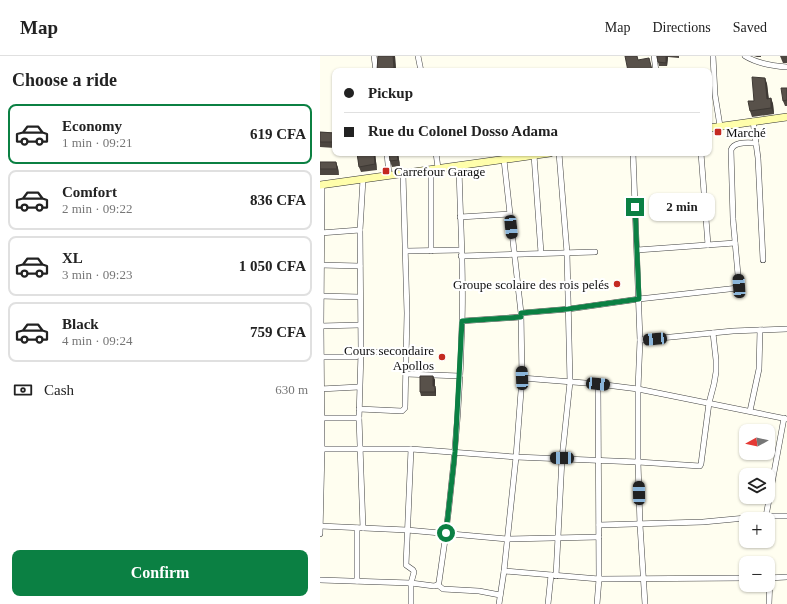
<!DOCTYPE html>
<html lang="en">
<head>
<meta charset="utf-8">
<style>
  body { margin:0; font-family:Georgia,serif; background:#f2f2f2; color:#222; height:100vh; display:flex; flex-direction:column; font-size:15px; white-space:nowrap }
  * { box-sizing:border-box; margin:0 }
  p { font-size:13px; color:#767676 }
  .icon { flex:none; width:22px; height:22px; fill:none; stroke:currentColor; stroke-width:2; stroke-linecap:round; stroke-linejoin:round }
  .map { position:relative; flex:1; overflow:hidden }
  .sheet { display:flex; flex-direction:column; background:#fff; width:320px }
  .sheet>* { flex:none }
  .guide { position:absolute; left:12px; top:12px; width:380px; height:88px; border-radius:8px; box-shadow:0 1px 3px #0004; display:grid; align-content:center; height:88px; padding:0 12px; background:#fff }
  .needle { width:26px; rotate:262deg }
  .buttons { position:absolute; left:419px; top:368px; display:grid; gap:8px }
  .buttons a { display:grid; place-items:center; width:36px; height:36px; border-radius:8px; background:#fff; box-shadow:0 1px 3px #0004; font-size:20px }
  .end { position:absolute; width:18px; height:18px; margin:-9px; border:5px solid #0b8043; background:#fff; box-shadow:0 0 0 2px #fff }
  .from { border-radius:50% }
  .bubble { position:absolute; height:28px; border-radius:8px; background:#fff; box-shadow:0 1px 3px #0004; font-size:13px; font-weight:700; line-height:28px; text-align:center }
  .car { position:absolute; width:12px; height:24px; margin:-12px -6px; border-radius:5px; box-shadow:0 0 3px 1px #0007; background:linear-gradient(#222 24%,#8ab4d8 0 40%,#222 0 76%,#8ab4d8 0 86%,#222 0) }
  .guide b { display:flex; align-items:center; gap:14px; height:38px; font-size:15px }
  .guide b+b { border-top:1px solid #e0e0e0 }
  .guide i { width:10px; height:10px; background:#222 }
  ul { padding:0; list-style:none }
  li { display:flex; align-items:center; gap:12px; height:60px; margin:0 8px 6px; padding:0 4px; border:2px solid #e0e0e0; border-radius:8px }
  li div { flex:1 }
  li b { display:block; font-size:15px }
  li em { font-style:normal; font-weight:700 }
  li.active { border-color:#0b8043 }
  li>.icon { width:36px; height:36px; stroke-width:1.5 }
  h2 { padding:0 12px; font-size:18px; line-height:48px }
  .pay { display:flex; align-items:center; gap:10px; height:44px; padding:0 12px; font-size:15px }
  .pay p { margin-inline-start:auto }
  .action { display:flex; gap:8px; margin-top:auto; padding:8px 12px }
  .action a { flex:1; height:46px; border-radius:8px; background:#0b8043; color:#fff; font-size:16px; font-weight:700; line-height:46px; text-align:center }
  header { display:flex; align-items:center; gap:24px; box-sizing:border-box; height:56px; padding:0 20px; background:#fff; border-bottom:1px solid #e0e0e0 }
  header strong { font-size:19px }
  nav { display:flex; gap:22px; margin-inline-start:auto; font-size:14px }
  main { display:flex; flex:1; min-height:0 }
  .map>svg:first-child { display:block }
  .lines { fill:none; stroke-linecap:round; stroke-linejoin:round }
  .street-casing { stroke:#414141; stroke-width:6 }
  .secondary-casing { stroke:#303030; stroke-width:8 }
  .street { stroke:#fff; stroke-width:5 }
  .secondary { stroke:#fffeab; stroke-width:7 }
  .wall { fill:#4c4640 }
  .shaded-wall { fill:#3e3934 }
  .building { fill:#58514a; stroke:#3e3934 }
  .route { stroke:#0b8043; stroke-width:5 }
  .poi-dot { fill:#c42a21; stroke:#fff; stroke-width:1.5 }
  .labels { text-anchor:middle; stroke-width:4; stroke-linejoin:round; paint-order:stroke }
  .poi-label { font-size:13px; fill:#0e0e0e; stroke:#fff; text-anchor:start }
</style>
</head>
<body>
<header>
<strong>Map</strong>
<nav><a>Map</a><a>Directions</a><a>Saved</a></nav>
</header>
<main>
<section class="sheet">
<h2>Choose a ride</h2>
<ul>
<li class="active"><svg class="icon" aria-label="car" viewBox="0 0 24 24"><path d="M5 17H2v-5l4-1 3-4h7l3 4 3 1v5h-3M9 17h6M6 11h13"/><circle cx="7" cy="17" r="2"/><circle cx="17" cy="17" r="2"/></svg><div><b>Economy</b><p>1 min · 09:21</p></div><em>619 CFA</em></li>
<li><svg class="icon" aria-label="car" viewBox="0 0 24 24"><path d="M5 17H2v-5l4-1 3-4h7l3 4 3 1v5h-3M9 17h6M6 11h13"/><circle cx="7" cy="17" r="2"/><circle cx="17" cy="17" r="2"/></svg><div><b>Comfort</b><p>2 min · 09:22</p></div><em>836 CFA</em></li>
<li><svg class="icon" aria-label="car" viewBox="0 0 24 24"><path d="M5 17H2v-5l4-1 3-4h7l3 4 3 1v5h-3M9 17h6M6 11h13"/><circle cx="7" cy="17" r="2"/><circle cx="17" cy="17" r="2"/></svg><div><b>XL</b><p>3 min · 09:23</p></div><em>1 050 CFA</em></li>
<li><svg class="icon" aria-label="car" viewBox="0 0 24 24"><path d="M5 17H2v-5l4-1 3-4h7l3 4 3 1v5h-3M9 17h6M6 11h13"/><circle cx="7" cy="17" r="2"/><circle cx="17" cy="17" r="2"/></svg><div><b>Black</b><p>4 min · 09:24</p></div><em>759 CFA</em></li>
</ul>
<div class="pay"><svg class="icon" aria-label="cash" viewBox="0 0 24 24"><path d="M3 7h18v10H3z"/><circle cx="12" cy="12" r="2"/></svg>Cash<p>630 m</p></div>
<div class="action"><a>Confirm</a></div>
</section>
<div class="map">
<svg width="467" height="548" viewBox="0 0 467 548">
  <rect width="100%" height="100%" fill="#fffef0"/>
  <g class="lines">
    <defs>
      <g id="street">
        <polyline points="54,0 56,15"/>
        <polyline points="98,0 101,15"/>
        <polyline points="334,0 336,15"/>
        <polyline points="393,0 395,39 400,70"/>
        <path d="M425,0c11,7 29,10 42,11"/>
        <polyline points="433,65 438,102 443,204"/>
        <polyline points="67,97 69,119"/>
        <polyline points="116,97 118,112"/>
        <polyline points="313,97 320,284 318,333 318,406 320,469 325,548"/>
        <polyline points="381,97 388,189"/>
        <polyline points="214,99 221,197"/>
        <polyline points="111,113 111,195"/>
        <polyline points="43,123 40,174 41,296 39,362 43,472"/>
        <polyline points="140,161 190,158"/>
        <polyline points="0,177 40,174"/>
        <polyline points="317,194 415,187"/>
        <polyline points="86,195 141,194"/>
        <polyline points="141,200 275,196"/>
        <polyline points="0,209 40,210"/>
        <polyline points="0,240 40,241"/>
        <path d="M201,257l48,-4 70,-10 99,-11 1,-2 -6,-67 -2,-69c3,-9 17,-7 25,-7"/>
        <polyline points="142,265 201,261"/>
        <polyline points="0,270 40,269"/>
        <polyline points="320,284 413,275 467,273"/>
        <polyline points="0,301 36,301 41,296 86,296"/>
        <polyline points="86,318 140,320"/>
        <polyline points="202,322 278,328 318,333 467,363"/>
        <polyline points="0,333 39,331"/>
        <polyline points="39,353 82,355 85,352 87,257 83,118"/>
        <polyline points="430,355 439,313 440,274"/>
        <polyline points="0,362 39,362"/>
        <polyline points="0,393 91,393 196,401 318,406 380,410 381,408 389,347 394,328 396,316 396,304 393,277"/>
        <polyline points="91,393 86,509 93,514 94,516 91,527 91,548"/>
        <polyline points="446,460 464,362"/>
        <polyline points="279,469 383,466 446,460 467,460"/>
        <polyline points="0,470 87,474 187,483 279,481"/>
        <polyline points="0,478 2,393 1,270 2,129"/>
        <polyline points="184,515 279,523 426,522"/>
        <polyline points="236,520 242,402 250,326 247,197 239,97"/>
        <polyline points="448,522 467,521"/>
        <path d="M0,524l91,3 23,3 4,-1 1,-3c13,-86 21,-173 23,-259 2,-53 -2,-105 -3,-158"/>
        <polyline points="37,525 37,472"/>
        <polyline points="118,529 123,533 159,535 180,539"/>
        <polyline points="179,548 184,515 196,401 202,322 201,257 184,104"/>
        <polyline points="228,548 231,519"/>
        <polyline points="277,548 279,523 278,328"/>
        <polyline points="449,548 450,522"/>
      </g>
      <g id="secondary">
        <polyline points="389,72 467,61"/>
        <polyline points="0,129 230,97"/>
      </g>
    </defs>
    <use href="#street" class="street-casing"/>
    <use href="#secondary" class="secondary-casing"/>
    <use href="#street" class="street"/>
    <use href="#secondary" class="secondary"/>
  </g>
  <g class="wall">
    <polygon points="58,0 75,0 76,15 57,15"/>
    <polygon points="337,0 359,0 359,2 348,1 347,10 339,10 338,6"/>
    <polygon points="434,0 441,0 441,1 437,1"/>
    <polygon points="460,0 467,0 467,7 463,7"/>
    <polygon points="445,22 447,28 449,43 451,42 453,48 454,58 432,61 430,55"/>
    <polygon points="467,32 467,50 465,50 463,45"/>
    <polygon points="0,76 15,77 15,92 0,91"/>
    <polygon points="37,97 55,97 57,114 41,116 39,111"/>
    <polygon points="69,97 79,97 78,97 80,110 72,111 70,105"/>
    <polygon points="0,106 16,106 18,112 19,119 0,119"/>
    <polygon points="113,320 115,324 115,330 116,334 116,340 101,340 100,336"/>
  </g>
  <g class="shaded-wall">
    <polygon points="73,0 75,0 76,15 74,12"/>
    <polygon points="346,0 348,0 348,1 347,10 346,7"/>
    <polygon points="445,22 447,28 449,49 447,43"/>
    <polygon points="451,42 453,48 454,58 451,52"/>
    <polygon points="54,97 55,97 57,114 55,108"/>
    <polygon points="77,97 78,97 80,110 78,104"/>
    <polygon points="16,106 18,112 19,119 17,113"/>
    <polygon points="113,320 115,324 114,334 113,330"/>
    <polygon points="115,330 116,334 116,340 115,336"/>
  </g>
  <g class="building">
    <polygon points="58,0 73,0 74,12 57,14"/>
    <polygon points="305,0 317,0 318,4 329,2 332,14 328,15 308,15"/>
    <polygon points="337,0 346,0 346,7 338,6"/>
    <polygon points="197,13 197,15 185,15"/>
    <polygon points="432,21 445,22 447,43 451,42 451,52 430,55 428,45 434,45"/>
    <polygon points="461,32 467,32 467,44 463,45"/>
    <polygon points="0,76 15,77 15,86 0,86"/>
    <polygon points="37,97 54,97 55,108 39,111"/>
    <polygon points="69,97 77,97 78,104 70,105"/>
    <polygon points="0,106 16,106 17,113 0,113"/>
    <polygon points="100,320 113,320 113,330 115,330 115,336 100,336"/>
  </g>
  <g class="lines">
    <polyline class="route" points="126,477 135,396 142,265 201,261 201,257 248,253 319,243 315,151"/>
  </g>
  <g class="poi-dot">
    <rect x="394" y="72" width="8" height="8" rx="2"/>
    <rect x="62" y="111" width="8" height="8" rx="2"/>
    <circle cx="297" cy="228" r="4"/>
    <circle cx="122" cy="301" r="4"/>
  </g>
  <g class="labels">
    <g class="poi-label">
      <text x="406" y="81">Marché</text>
      <text x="74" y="120">Carrefour Garage</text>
      <text x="289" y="233" text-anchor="end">Groupe scolaire des rois pelés</text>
      <text x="114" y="299" text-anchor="end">Cours secondaire<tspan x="114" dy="15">Apollos</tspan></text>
    </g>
  </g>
</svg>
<div class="buttons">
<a><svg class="needle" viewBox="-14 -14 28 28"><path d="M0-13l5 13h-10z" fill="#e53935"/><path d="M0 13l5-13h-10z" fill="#767676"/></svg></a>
<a><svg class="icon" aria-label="layers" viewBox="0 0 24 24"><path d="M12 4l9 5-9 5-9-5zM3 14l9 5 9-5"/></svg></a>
<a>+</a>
<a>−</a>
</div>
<i class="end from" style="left:126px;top:477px"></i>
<i class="end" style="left:315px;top:151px"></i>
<div class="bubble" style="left:329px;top:137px;width:66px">2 min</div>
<i class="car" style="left:191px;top:171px;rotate:174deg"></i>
<i class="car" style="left:419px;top:230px;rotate:356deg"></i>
<i class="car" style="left:335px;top:283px;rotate:265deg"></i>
<i class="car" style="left:202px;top:322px;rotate:358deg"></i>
<i class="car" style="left:278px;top:328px;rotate:96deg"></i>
<i class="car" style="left:242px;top:402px;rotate:271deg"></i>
<i class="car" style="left:319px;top:437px;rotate:359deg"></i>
<div class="guide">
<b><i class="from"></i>Pickup</b>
<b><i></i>Rue du Colonel Dosso Adama</b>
</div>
</div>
</main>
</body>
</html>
